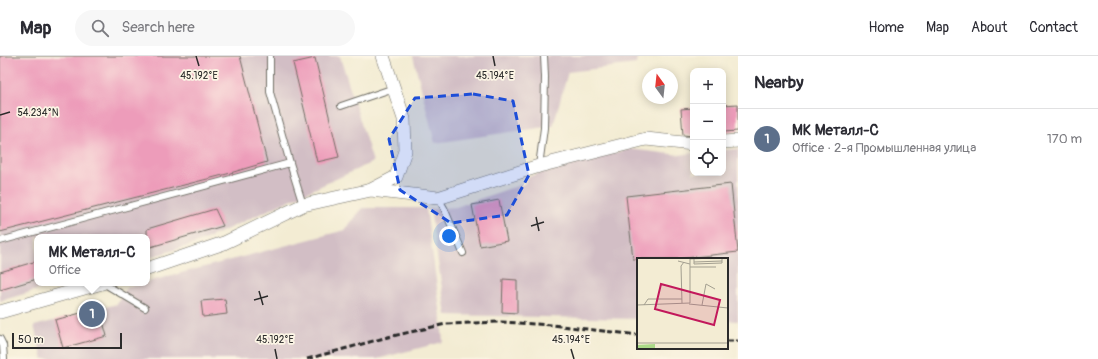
<!DOCTYPE html>
<html lang="en">
<head>
<meta charset="utf-8">
<style>
  :root { --surface:#fff; --page:#f7f7f7; --text:#2b2b33; --muted:#7c7c81; --line:#e1e1e2; --accent:#2563eb }
  body { margin:0; font-family:Pangolin,sans-serif; background:var(--page); color:var(--text) }
  .controls { position:absolute; right:12px; top:12px; display:grid; overflow:hidden; border-radius:8px; box-shadow:0 2px 10px #0003 }
  .controls button { width:36px; height:36px; display:grid; place-items:center; padding:0; border:0; border-bottom:1px solid var(--line); background:var(--surface); color:var(--text); font:20px sans-serif }
  .compass { position:absolute; left:642px; top:12px; width:36px; height:36px; border-radius:50%; background:var(--surface); box-shadow:0 2px 10px #0003; rotate:345deg }
  .scale { position:absolute; left:12px; bottom:10px; width:110px; box-sizing:border-box; padding-left:4px; border:2px solid #2b2b2b; border-top:0; font-size:11px; line-height:14px; white-space:nowrap; color:#2b2b2b; -webkit-text-stroke:3px #fcf5e5; paint-order:stroke }
  .you { position:absolute; left:449px; top:180px; width:14px; height:14px; margin:-10px; border:3px solid #fff; border-radius:50%; background:#1a73e8; box-shadow:0 0 0 6px #1a73e833 }
  .badge { display:grid; place-items:center; width:26px; height:26px; border-radius:50%; background:var(--accent); color:#fff; font-size:13px; font-weight:700 }
  .pin { position:absolute; translate:-50% -50%; border:2px solid #fff; box-shadow:0 1px 4px #0006 }
  .popup { position:absolute; left:34px; top:178px; width:116px; height:52px; box-sizing:border-box; display:grid; place-content:center; border-radius:8px; background:var(--surface); filter:drop-shadow(0 1px 3px #0005); font-size:13px; white-space:nowrap; color:var(--muted) }
  .popup b { font-size:15px; color:var(--text) }
  .popup::after { content:''; position:absolute; left:50%; top:100%; margin-left:-8px; border:8px solid transparent; border-top-color:var(--surface) }
  .list { margin:0; padding:0; list-style:none }
  h2 { display:flex; justify-content:space-between; align-items:center; height:52px; margin:0; padding:0 16px; font-size:17px }
  h2 small { font-size:13px; font-weight:400; color:var(--muted) }
  .list li { display:grid; grid-template-columns:26px 1fr auto; gap:12px; align-items:center; box-sizing:border-box; height:60px; padding:0 16px; border-top:1px solid var(--line) }
  .list b { display:block; font-size:15px; white-space:nowrap }
  .list p { margin:0; font-size:13px; white-space:nowrap; color:var(--muted) }
  .list em { font-size:13px; font-style:normal; color:var(--muted) }
  .icon { flex:none; width:22px; height:22px; fill:none; stroke:currentColor; stroke-width:2; stroke-linecap:round; stroke-linejoin:round }
  .map { position:relative; flex:none; width:738px; height:303px; overflow:hidden }
  header { display:flex; align-items:center; gap:24px; box-sizing:border-box; height:56px; padding:0 20px; background:var(--surface); border-bottom:1px solid var(--line) }
  header strong { font-size:19px }
  nav { display:flex; gap:22px; margin-inline-start:auto; font-size:14px }
  .search { width:280px; height:36px; background:var(--page); display:flex; align-items:center; gap:10px; box-sizing:border-box; padding:0 14px; border-radius:22px; color:var(--muted); font-size:15px }
  main { display:flex }
  aside { flex:1; background:var(--surface) }
  .map>svg:first-child { display:block }
  .industrial { fill:#d2bec5 }
  .building { fill:#ed9cba }
  .lines { fill:none; stroke-linecap:round; stroke-linejoin:round }
  .service-casing { stroke:#716f66; stroke-width:8 }
  .minor-casing { stroke:#716f66; stroke-width:14 }
  .service { stroke:#fff; stroke-width:6 }
  .minor { stroke:#fff; stroke-width:13 }
  .rail { stroke:#2b2b2b; stroke-width:3; stroke-dasharray:6 3; stroke-linecap:butt }
  .marked { fill:#1d4ed8; fill-opacity:0.2; stroke:#1d4ed8; stroke-width:3; stroke-dasharray:8 5; stroke-linejoin:round }
  .ticks { fill:none; stroke:#2b2b2b; stroke-width:1.5 }
  .inset-road { fill:none; stroke:#a39f90; stroke-width:1 }
  .view { fill:#c2185b; fill-opacity:0.15; stroke:#c2185b; stroke-width:2 }
  .inset-edge { fill:none; stroke:#2b2b2b; stroke-width:2 }
  .ticks-label { font-size:10px; text-anchor:middle; fill:#2b2b2b; stroke:#fcf5e5; stroke-width:3.5; stroke-linejoin:round; paint-order:stroke }
</style>
</head>
<body>
<header>
<strong>Map</strong>
<div class="search"><svg class="icon" aria-label="search" viewBox="0 0 24 24"><circle cx="10" cy="10" r="6"/><path d="M15 15l6 6"/></svg>Search here</div>
<nav><a>Home</a><a>Map</a><a>About</a><a>Contact</a></nav>
</header>
<main>
<div class="map">
<svg width="738" height="303" viewBox="0 0 738 303">
  <rect width="100%" height="100%" fill="#fcf5e5"/>
  <filter id="ink" filterUnits="userSpaceOnUse"><feTurbulence type="fractalNoise" baseFrequency=".025" numOctaves="2"/><feDisplacementMap in="SourceGraphic" scale="8" xChannelSelector="R" yChannelSelector="G"/><feConvolveMatrix kernelMatrix="1 2 1 2 8 2 1 2 1" color-interpolation-filters="sRGB"/></filter>
  <filter id="wash" filterUnits="userSpaceOnUse"><feTurbulence type="fractalNoise" baseFrequency=".012" numOctaves="4" result="noise"/><feDisplacementMap in="SourceGraphic" scale="16" xChannelSelector="R" yChannelSelector="G"/><feGaussianBlur stdDeviation="0.9" result="paint"/><feColorMatrix in="noise" values="0 0 0 0 0 0 0 0 0 0 0 0 0 0 0 0 0 1.4 0 .05"/><feComposite in="paint" operator="in"/></filter>
  <g filter="url(#wash)">
    <rect width="100%" height="100%" fill="#f3ecd3"/>
    <path class="industrial" d="M0,0H340L373,106L197,187L147,202V181H37V227H61L0,245Z
      M413,0H638L636,8L568,16L553,70L435,87Z
      M629,93L680,99L693,97V117H723V94L738,93V265H727V203H638V263L446,259L430,153L456,151L508,133L524,128L528,121L557,111Z
      M362,152H426L441,260L443,286L377,303H43L34,270L117,248L127,231L147,227V226L345,174Z"/>
    <g id="blocks">
      <path class="building" d="M0,0H240L267,106L227,118L0,176Z
        M315,2L339,101L317,106L293,7Z
        M738,48V75L723,76V49Z
        M693,52V80L683,79L681,53Z
        M731,128L738,196L676,203H633L626,140Z
        M499,144L507,185L480,190L472,149Z
        M215,153L223,170L147,192V173Z
        M37,205V223L0,234V216Z
        M503,223L517,224V257L502,256Z
        M225,243L227,258L203,261L201,245Z
        M99,252L107,280L63,292L55,264Z"/>
    </g>
  </g>
  <g filter="url(#ink)">
    <use href="#blocks" fill-opacity="0" stroke="#716f66" stroke-width="1"/>
    <g class="lines">
      <g class="service-casing">
        <path id="service" d="M270,0V36L290,107L303,149
          M341,50L394,32
          M539,110L544,72L545,21L544,0
          M438,142L444,152L463,197
          M0,185L290,107
          M103,227L145,252
          M0,283L3,289L4,303"/>
      </g>
      <g class="minor-casing">
        <path id="minor" d="M723,86L738,85
          M371,134L438,142L539,110L646,83L693,88
          M147,213L224,187L303,149L371,134L396,121L405,95L404,63L383,0
          M0,256L102,227"/>
      </g>
      <use href="#service" class="service"/>
      <use href="#minor" class="minor"/>
      <path class="rail" d="M727,285H738
        M307,303L388,281L446,268L501,266L552,269L638,279"/>
    </g>
  </g>
  <path class="marked" d="M473,38L513,45L529,119L507,159L451,167L400,134L389,83L415,42Z"/>
  <path class="ticks" d="M196,0L199,10M493,0L495,10M0,59L10,56M536,161L539,175M531,170L544,166M259,235L263,249M254,244L268,240M275,293L277,303M571,293L574,303"/>
  <g transform="translate(637 202)">
    <rect width="91" height="91" fill="#f3ecd3"/>
    <path d="M18,86V91H0V87Z" fill="#abda88"/>
    <path class="inset-road" d="M53,1L77,0M57,1V6L85,5V0M41,3L53,6M57,4L85,3M53,9H79M45,45L44,8L47,4M52,46L91,50M0,47L53,45V0M7,47L11,41H45M65,47L69,26L78,31M0,85H91"/>
    <path class="view" d="M24,26L83,42L77,67L18,51Z"/>
    <rect width="91" height="91" class="inset-edge"/>
  </g>
  <g class="ticks-label">
    <text x="199" y="23">45.192°E</text>
    <text x="495" y="23">45.194°E</text>
    <text x="38" y="60">54.234°N</text>
    <text x="275" y="287">45.192°E</text>
    <text x="571" y="287">45.194°E</text>
  </g>
</svg>
<div class="controls">
<button>+</button>
<button>−</button>
<button><svg class="icon" aria-label="locate" viewBox="0 0 24 24"><circle cx="12" cy="12" r="6"/><path d="M12 2v4M12 18v4M2 12h4M18 12h4"/></svg></button>
</div>
<svg class="compass" viewBox="-18 -18 36 36"><path d="M0-13l5 13h-10z" fill="#e53935"/><path d="M0 13l5-13h-10z" fill="#7c7c81"/></svg>
<div class="scale">50 m</div>
<div class="you"></div>
<div class="pin badge" style="left:92px;top:258px;background:#5c6f8a">1</div>
<div class="popup"><b>МК Металл-С</b>Office</div>
</div>
<aside>
<h2>Nearby<small></small></h2>
<ul class="list">
<li><span class="badge" style="background:#5c6f8a">1</span><div><b>МК Металл-С</b><p>Office · 2-я Промышленная улица</p></div><em>170 m</em></li>
</ul>
</aside>
</main>
</body>
</html>
